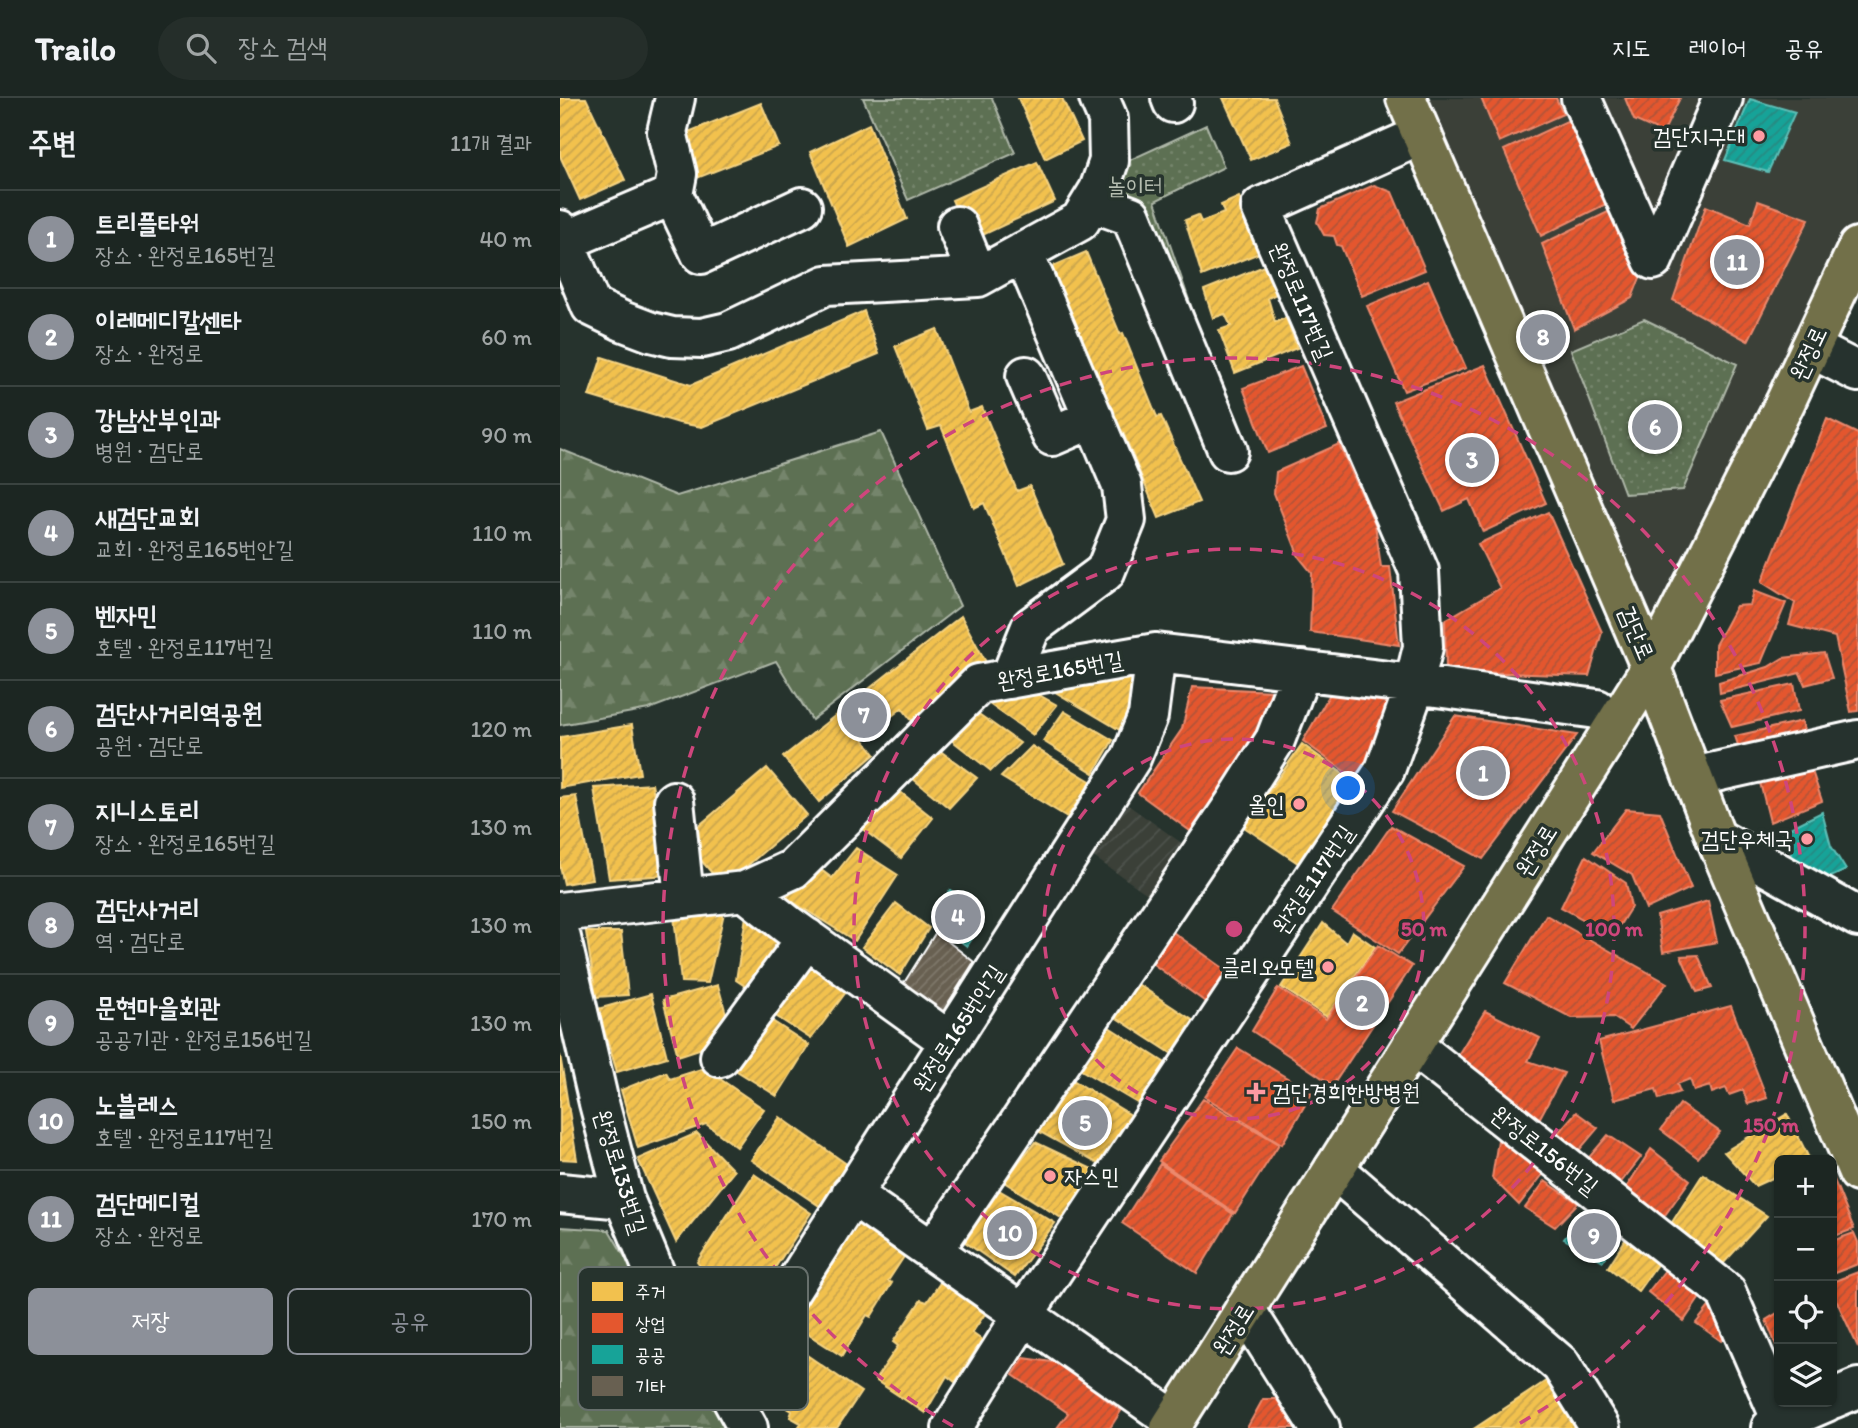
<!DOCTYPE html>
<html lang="ko">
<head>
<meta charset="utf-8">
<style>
  :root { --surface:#1c2622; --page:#252e2a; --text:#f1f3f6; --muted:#a0a5a5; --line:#3a4340; --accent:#8c9099 }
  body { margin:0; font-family:Itim,"Poor Story",sans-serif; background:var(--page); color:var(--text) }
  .controls { position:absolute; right:21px; bottom:21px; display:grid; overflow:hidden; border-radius:10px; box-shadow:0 2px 5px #0004 }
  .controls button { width:63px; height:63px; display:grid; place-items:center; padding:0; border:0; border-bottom:2px solid var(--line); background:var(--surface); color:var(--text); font:35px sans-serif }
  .you { position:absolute; left:789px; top:691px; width:24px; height:24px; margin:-18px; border:5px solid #fff; border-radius:50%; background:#1a73e8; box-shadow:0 0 0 10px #1a73e833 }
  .badge { display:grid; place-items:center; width:46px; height:46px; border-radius:50%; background:var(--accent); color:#fff; font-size:23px; font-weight:700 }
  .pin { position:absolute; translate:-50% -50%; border:4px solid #fff; box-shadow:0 2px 7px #0006 }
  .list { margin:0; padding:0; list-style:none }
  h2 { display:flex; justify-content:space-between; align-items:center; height:91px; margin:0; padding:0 28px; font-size:30px }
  h2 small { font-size:23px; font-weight:400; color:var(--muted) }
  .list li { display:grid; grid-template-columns:46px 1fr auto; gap:21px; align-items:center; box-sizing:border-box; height:98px; padding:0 28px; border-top:2px solid var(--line) }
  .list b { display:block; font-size:26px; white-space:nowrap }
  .list p { margin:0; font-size:23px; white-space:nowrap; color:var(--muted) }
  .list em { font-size:23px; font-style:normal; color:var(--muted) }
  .actions { display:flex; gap:14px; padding:21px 28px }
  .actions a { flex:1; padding:16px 0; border:2px solid var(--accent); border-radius:10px; text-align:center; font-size:24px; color:var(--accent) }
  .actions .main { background:var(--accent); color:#fff }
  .icon { flex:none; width:38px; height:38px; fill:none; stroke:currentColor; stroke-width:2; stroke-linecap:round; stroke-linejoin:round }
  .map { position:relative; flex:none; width:1298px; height:1330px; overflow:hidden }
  header { display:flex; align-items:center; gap:42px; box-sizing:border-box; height:98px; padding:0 35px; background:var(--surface); border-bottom:2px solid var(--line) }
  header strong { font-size:33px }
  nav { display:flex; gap:38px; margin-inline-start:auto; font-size:24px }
  .search { width:490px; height:63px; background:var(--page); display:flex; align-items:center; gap:18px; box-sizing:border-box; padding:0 24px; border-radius:38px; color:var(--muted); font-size:26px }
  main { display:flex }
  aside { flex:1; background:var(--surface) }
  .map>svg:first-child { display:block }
  .built { fill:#3a4038 }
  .industrial { fill:url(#industrial-furrows) }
  .grass { fill:url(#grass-dots); stroke:#aeb7a8; stroke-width:2 }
  .forest { fill:url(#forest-firs); stroke:#aeb7a8; stroke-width:2 }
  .homes { fill:url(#homes-hatch); stroke:#f6d483; stroke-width:2 }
  .shops { fill:url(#shops-hatch); stroke:#ec896d; stroke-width:2 }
  .public { fill:url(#public-hatch); stroke:#5dbfb7; stroke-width:2 }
  .building { fill:url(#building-hatch); stroke:#fff; stroke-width:2 }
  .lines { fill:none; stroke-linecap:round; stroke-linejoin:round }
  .minor-casing { stroke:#fff; stroke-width:44 }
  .major-casing { stroke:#fff; stroke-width:44 }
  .minor { stroke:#26332d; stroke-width:38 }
  .major { stroke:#726f4a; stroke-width:38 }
  .ring { fill:none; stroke:#ce467c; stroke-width:3.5; stroke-dasharray:12 9 }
  .poi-dot { fill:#ff9aa2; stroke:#26332d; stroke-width:2.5 }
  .labels { text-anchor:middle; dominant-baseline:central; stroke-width:7; stroke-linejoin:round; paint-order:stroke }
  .poi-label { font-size:23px; fill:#fff; stroke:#26332d; text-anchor:end }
  .park-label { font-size:23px; fill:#b6beb1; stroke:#26332d }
  .street-label { font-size:23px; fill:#fff; stroke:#26332d }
  .key { fill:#26332d; stroke:#67706c; stroke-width:2 }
  .key-label { font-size:19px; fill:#fff }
  .centre { fill:#ce467c; stroke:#26332d; stroke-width:3.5 }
  .ring-label { font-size:21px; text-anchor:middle; font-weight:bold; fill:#ce467c; stroke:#26332d; stroke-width:7; stroke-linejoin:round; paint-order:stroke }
</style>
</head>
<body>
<header>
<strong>Trailo</strong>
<div class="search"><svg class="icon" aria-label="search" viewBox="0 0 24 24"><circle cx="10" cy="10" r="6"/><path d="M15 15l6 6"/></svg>장소 검색</div>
<nav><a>지도</a><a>레이어</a><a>공유</a></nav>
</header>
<main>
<aside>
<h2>주변<small>11개 결과</small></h2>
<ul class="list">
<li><span class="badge">1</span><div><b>트리플타워</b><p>장소 · 완정로165번길</p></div><em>40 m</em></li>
<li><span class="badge">2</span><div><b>이레메디칼센타</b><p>장소 · 완정로</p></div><em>60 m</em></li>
<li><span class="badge">3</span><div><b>강남산부인과</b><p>병원 · 검단로</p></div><em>90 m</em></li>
<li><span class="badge">4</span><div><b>새검단교회</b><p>교회 · 완정로165번안길</p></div><em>110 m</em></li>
<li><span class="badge">5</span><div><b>벤자민</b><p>호텔 · 완정로117번길</p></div><em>110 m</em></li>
<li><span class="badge">6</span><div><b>검단사거리역공원</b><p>공원 · 검단로</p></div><em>120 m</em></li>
<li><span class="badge">7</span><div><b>지니스토리</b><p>장소 · 완정로165번길</p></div><em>130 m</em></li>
<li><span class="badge">8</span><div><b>검단사거리</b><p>역 · 검단로</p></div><em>130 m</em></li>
<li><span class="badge">9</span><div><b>문현마을회관</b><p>공공기관 · 완정로156번길</p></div><em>130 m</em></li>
<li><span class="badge">10</span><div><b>노블레스</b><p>호텔 · 완정로117번길</p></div><em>150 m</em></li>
<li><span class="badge">11</span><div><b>검단메디컬</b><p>장소 · 완정로</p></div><em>170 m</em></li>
</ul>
<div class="actions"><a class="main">저장</a><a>공유</a></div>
</aside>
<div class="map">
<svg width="1298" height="1330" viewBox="0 0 1298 1330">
  <defs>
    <pattern id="industrial-furrows" width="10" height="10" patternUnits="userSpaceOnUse" patternTransform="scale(1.75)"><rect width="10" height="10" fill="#3a4038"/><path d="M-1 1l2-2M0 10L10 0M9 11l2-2" fill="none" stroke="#4e534c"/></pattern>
    <pattern id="grass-dots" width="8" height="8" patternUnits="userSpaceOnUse" patternTransform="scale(1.75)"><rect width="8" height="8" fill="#5d6f52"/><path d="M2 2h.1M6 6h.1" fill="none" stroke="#75856c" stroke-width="1.8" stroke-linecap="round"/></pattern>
    <pattern id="forest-firs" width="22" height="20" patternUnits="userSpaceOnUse" patternTransform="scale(1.75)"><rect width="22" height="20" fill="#5d6f52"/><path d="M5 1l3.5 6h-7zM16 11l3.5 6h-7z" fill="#75856c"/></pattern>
    <pattern id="homes-hatch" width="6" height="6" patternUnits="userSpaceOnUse" patternTransform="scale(1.75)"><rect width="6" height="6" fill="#f2c14e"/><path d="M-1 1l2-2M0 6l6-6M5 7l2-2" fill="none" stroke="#c8a44e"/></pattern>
    <pattern id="shops-hatch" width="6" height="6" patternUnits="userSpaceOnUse" patternTransform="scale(1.75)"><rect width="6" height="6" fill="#e4572e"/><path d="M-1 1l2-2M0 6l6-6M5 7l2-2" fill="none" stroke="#af5338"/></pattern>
    <pattern id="public-hatch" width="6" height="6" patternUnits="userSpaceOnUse" patternTransform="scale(1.75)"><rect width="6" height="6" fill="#17a398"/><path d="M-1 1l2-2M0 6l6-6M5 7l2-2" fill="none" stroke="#278981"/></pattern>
    <pattern id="building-hatch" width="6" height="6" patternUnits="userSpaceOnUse" patternTransform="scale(1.75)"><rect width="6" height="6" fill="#686051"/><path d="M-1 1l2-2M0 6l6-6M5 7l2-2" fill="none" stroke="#7f786b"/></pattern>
  </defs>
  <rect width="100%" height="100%" fill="#26332d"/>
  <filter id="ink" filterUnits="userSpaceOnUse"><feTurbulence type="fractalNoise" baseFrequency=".0143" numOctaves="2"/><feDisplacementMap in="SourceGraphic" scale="14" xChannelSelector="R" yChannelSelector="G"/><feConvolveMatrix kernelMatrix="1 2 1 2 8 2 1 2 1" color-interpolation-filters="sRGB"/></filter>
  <g filter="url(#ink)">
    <path class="built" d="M848,0H1298V131L1091,570Z"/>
    <path class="industrial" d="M568,707L633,753L599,804L532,758Z"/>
    <path class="grass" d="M303,0H432L455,55L348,102Z
      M646,27L664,69L595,103L677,342L546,73Z
      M1084,221L1177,266L1123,392L1065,396L1011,252Z"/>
    <path class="forest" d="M321,334L400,508L252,622L216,563L89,611L0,627V351L117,398Z
      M0,1129L49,1132L166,1330H0Z"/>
    <path class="homes" d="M0,0H26L65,82L20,102L0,58Z
      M458,0H502L522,43L485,61Z
      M663,0H714L732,45L691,62Z
      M201,5L219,48L137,80L118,38Z
      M309,26L347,121L289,149L250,54Z
      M477,64L495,103L410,143L392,102Z
      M679,99L702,154L642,178L625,122L638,117L641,124L664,115L661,107Z
      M526,154L560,236L563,235L597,319L601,318L639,404L599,420L563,334L559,335L484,172Z
      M704,168L716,196L708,200L715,224L726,220L737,250L675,275L659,232L671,228L665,216L653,220L644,192Z
      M304,213L319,256L142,329L119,325L29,298L42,259L131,287Z
      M377,231L409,314L422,309L457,393L470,388L503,466L459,488L424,405L414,410L381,328L368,332L335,248Z
      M401,518L427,566L353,624L342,610L303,641L315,656L259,704L223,659Z
      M579,576L563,634L487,589Z
      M474,594L497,607L473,637L422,601Z
      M413,612L460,645L431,673L385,637Z
      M504,613L553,642L534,675L483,643Z
      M72,627L80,676L0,690V639Z
      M742,646L793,683L741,767L684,729Z
      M472,648L532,684L507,719L441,679Z
      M379,652L417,680L389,710L353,681Z
      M207,670L247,717L163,788L123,741Z
      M92,686L108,777L49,781L34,690Z
      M338,692L373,720L341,760L301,730Z
      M16,698L32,781L4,786L0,769V700Z
      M296,750L338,777L295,843L227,800L253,766L272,780Z
      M336,805L369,830L340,877L302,849Z
      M164,815L148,885L121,884L114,818Z
      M186,818L231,845L197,896L176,882Z
      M763,825L786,845L792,833L815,849L767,919L721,889Z
      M26,834H61L68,897L36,899Z
      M250,858L292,886L251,941L211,915Z
      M576,885L634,923L614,957L555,919Z
      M158,887L170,930L158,945L118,958L103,902Z
      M91,896L107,959L57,974L38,911Z
      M197,913L249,947L217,998L164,965Z
      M549,929L607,966L582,1008L521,972Z
      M0,957L17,1062L0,1061Z
      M144,970L204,1011L177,1049L146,1026L78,1050L61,992L106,974L110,981Z
      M513,982L571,1017L540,1067L478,1033Z
      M1227,1016L1250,1062H1219V1077L1195,1088L1164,1054Z
      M220,1019L288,1067L261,1109L191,1062Z
      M137,1035L174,1073L116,1144L78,1061Z
      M475,1044L534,1072L503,1121L444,1084Z
      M194,1076L251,1115L180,1223L137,1164Z
      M1143,1076L1207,1118L1163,1166L1109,1129Z
      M439,1092L495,1125L455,1179L405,1144Z
      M297,1119L347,1154L328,1183L332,1185L311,1219L307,1217L282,1258L232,1226Z
      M1069,1136L1103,1158L1078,1193L1048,1169Z
      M384,1179L429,1210L412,1235L422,1242L395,1284L387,1278L365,1315L315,1282L338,1248L333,1244L361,1202L367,1204Z
      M219,1238L301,1294L277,1330H238L241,1325L230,1319L232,1313L224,1308L225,1305L215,1300L218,1292L210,1288L213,1281L207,1279L213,1270L203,1264Z
      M989,1281L1019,1330H915Z"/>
    <path class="shops" d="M921,0H996L1003,16L939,44Z
      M1065,0H1120L1103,35L1074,22Z
      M1009,22L1048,105L981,138L944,52Z
      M814,87L832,94L865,172L802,198L781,148L777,147L774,138L764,137L757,124L760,111Z
      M1198,103L1249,121L1188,243L1113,202L1146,108L1190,126Z
      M1054,111L1081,177L1072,200L1014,231L982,146Z
      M868,182L906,270L844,293L807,208Z
      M925,267L986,405L923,434L909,401L884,413L833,304Z
      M741,268L767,331L708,355L683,290Z
      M1267,321L1298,336V613L1291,614L1275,539L1229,527L1235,505L1202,484Z
      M779,346L815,426L821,469H830L839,547L750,534L752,475L739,459L714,395L716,374Z
      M988,414L1042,534L1029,578L886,573L885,522L940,490L918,446Z
      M1194,493L1226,505L1201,565L1155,575V547L1176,508L1190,507Z
      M1264,555L1272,580L1245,587L1240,575L1160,595L1159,584L1208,569L1223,560Z
      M1234,586L1239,613L1172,629L1160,602Z
      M632,589L712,593L696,648L633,735L578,695L622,631Z
      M770,596L841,602L803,687L743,643Z
      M895,618L1017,637L923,761L832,713Z
      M1242,623L1246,643L1181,656L1175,638Z
      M1249,664L1262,703L1210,724L1197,673Z
      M1066,711L1100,714L1131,790L1086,811L1072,777L1033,754Z
      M831,728L904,768L838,856L772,813Z
      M1026,758L1066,785L1071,809L1053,838L1001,809Z
      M1148,803L1157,844L1103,854L1097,818Z
      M986,817L1107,885L1071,931L1053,919L1012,920L945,885Z
      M610,832L673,877L651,908L589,863Z
      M818,847L852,868L773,987L692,933L718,890L766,921Z
      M1138,857L1152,890L1137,894L1121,858Z
      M1171,908L1207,1000L1188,1006L1183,992L1169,997L1166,990L1152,995L1150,988L1134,993L1130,981L1117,986L1120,994L1099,1001L1096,991L1054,1002L1039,943Z
      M925,913L980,940L968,963L1004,975L977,1025L893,965Z
      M678,950L752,995L722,1046L645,999Z
      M643,1001L719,1046L675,1115L599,1063Z
      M1120,1006L1160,1034L1138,1060L1101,1032Z
      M1016,1014L1038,1030L1015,1057L996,1037Z
      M1048,1037L1081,1059L1055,1092L1020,1070Z
      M938,1042L984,1075L959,1107L932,1080Z
      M1091,1051L1130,1082L1098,1127L1059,1101Z
      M600,1066L673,1116L637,1175L562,1125Z
      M1272,1077L1294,1131L1272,1139Z
      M985,1083L1018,1105L995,1129L965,1110Z
      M1294,1135L1298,1144V1166L1272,1176V1143Z
      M1113,1162L1145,1192L1124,1223L1088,1194Z
      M1298,1174V1249L1272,1193V1184Z
      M1156,1200L1172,1231L1161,1243L1136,1225Z
      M1219,1214V1251L1218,1252L1206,1222Z
      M464,1260L499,1265L561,1313L550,1330H497L508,1315L453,1277Z
      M703,1301H727L745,1330H687Z"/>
    <path class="public" d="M1190,1L1235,14L1208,74L1165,62Z
      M1262,714L1271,748L1286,772L1269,780L1237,768L1222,734Z
      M390,792L422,815L417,822L422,826L407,848L376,826V812Z
      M1028,1109L1064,1135L1043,1163L1004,1141Z"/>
    <path class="building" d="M376,834L414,864L382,915L342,888Z"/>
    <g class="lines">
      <g class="minor-casing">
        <path id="minor" d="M611,0L613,5
          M1021,0L1093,162L1163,0
          M113,97L117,76L107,34L115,0
          M532,104L571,118L668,353
          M397,128L418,179
          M0,132L31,208L62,223L91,234L112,239L142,240L168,234L266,187L418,179L520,123L539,92L549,63L548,21L539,0
          M5,143L113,97L141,156L242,109
          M1251,250L1298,274
          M466,278L492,338L534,320
          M450,581L471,529L545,474L566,422L562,388L463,154
          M1133,679L1298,642
          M114,703L124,800
          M1156,740L1298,819
          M185,793L228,827L389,943
          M0,814L185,793L233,771L419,586L596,555L854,586L1037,611
          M0,836L39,1005L64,1101L98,1183L161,1281L188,1330
          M852,947L1166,1194L1225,1330
          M160,959L247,840
          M774,1071L1001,1267L1040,1330
          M0,1095L64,1101
          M291,1096L615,1323
          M373,1153L677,702L715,642L742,572
          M685,1211L760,1330
          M167,1292L571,660L588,618L596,555
          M1272,1301L1298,1290
          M392,1330L464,1216L825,672L850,602L863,549L859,473L701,109L862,37
          M1211,1330L1222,1323L1266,1304"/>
      </g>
      <g class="major-casing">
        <path id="major" d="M846,0L1091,570L1156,740L1298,1074
          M610,1330L1091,570L1225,305L1298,149"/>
      </g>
      <use href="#minor" class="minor"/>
      <use href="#major" class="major"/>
    </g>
  </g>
  <g class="ring">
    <circle cx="674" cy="831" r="190"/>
    <circle cx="674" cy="831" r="380"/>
    <path d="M393 1328A571 571 0 1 1 955 1328"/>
  </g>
  <g class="poi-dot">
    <circle cx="1199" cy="38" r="7"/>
    <circle cx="739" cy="706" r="7"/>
    <circle cx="1247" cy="741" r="7"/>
    <circle cx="768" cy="869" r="7"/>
    <path d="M692.5 983.5h7v7h7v7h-7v7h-7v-7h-7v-7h7z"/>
    <circle cx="490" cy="1078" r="7"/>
  </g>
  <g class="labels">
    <g class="poi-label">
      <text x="1185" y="38">검단지구대</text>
      <text x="725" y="706">올인</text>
      <text x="1233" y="741">검단우체국</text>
      <text x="754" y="869">클리오모텔</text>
      <text x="712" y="994" text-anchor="start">검단경희한방병원</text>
      <text x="504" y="1078" text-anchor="start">자스민</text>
    </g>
    <g class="park-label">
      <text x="575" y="88">놀이터</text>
    </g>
    <g class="street-label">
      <text transform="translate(742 203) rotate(67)">완정로117번길</text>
      <text transform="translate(1248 255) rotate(-65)">완정로</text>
      <text transform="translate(1077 535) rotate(67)">검단로</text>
      <text transform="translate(500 572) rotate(-10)">완정로165번길</text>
      <text transform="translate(976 752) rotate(-58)">완정로</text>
      <text transform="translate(753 781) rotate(-56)">완정로117번길</text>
      <text transform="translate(398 930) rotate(-57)">완정로165번안길</text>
      <text transform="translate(985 1052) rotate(38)">완정로156번길</text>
      <text transform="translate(61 1074) rotate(73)">완정로133번길</text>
      <text transform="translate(673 1231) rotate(-58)">완정로</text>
    </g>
  </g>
  <rect x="18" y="1169" width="230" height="143" rx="10" class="key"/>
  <rect x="32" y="1184" width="31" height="19" fill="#f2c14e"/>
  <rect x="32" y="1215" width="31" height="20" fill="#e4572e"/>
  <rect x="32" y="1247" width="31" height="19" fill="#17a398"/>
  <rect x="32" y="1278" width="31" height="20" fill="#686051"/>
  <g class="key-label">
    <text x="75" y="1200">주거</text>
    <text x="75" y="1232">상업</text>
    <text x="75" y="1263">공공</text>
    <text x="75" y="1295">기타</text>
  </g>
  <circle cx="674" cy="831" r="10" class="centre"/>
  <g class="ring-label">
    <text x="864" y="838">50 m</text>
    <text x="1054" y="838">100 m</text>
    <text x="1211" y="1034">150 m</text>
  </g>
</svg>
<div class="controls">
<button>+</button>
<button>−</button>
<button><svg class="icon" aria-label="locate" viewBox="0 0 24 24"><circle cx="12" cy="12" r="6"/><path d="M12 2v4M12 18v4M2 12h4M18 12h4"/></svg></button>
<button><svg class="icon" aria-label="layers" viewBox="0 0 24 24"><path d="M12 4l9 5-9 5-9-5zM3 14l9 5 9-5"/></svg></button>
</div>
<div class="you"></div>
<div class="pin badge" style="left:923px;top:675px">1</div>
<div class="pin badge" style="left:802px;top:905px">2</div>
<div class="pin badge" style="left:912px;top:362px">3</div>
<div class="pin badge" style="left:398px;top:819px">4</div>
<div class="pin badge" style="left:525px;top:1025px">5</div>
<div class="pin badge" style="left:1095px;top:329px">6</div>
<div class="pin badge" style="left:304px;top:617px">7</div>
<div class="pin badge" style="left:983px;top:239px">8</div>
<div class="pin badge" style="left:1034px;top:1138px">9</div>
<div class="pin badge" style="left:450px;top:1135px">10</div>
<div class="pin badge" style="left:1177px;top:164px">11</div>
</div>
</main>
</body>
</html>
